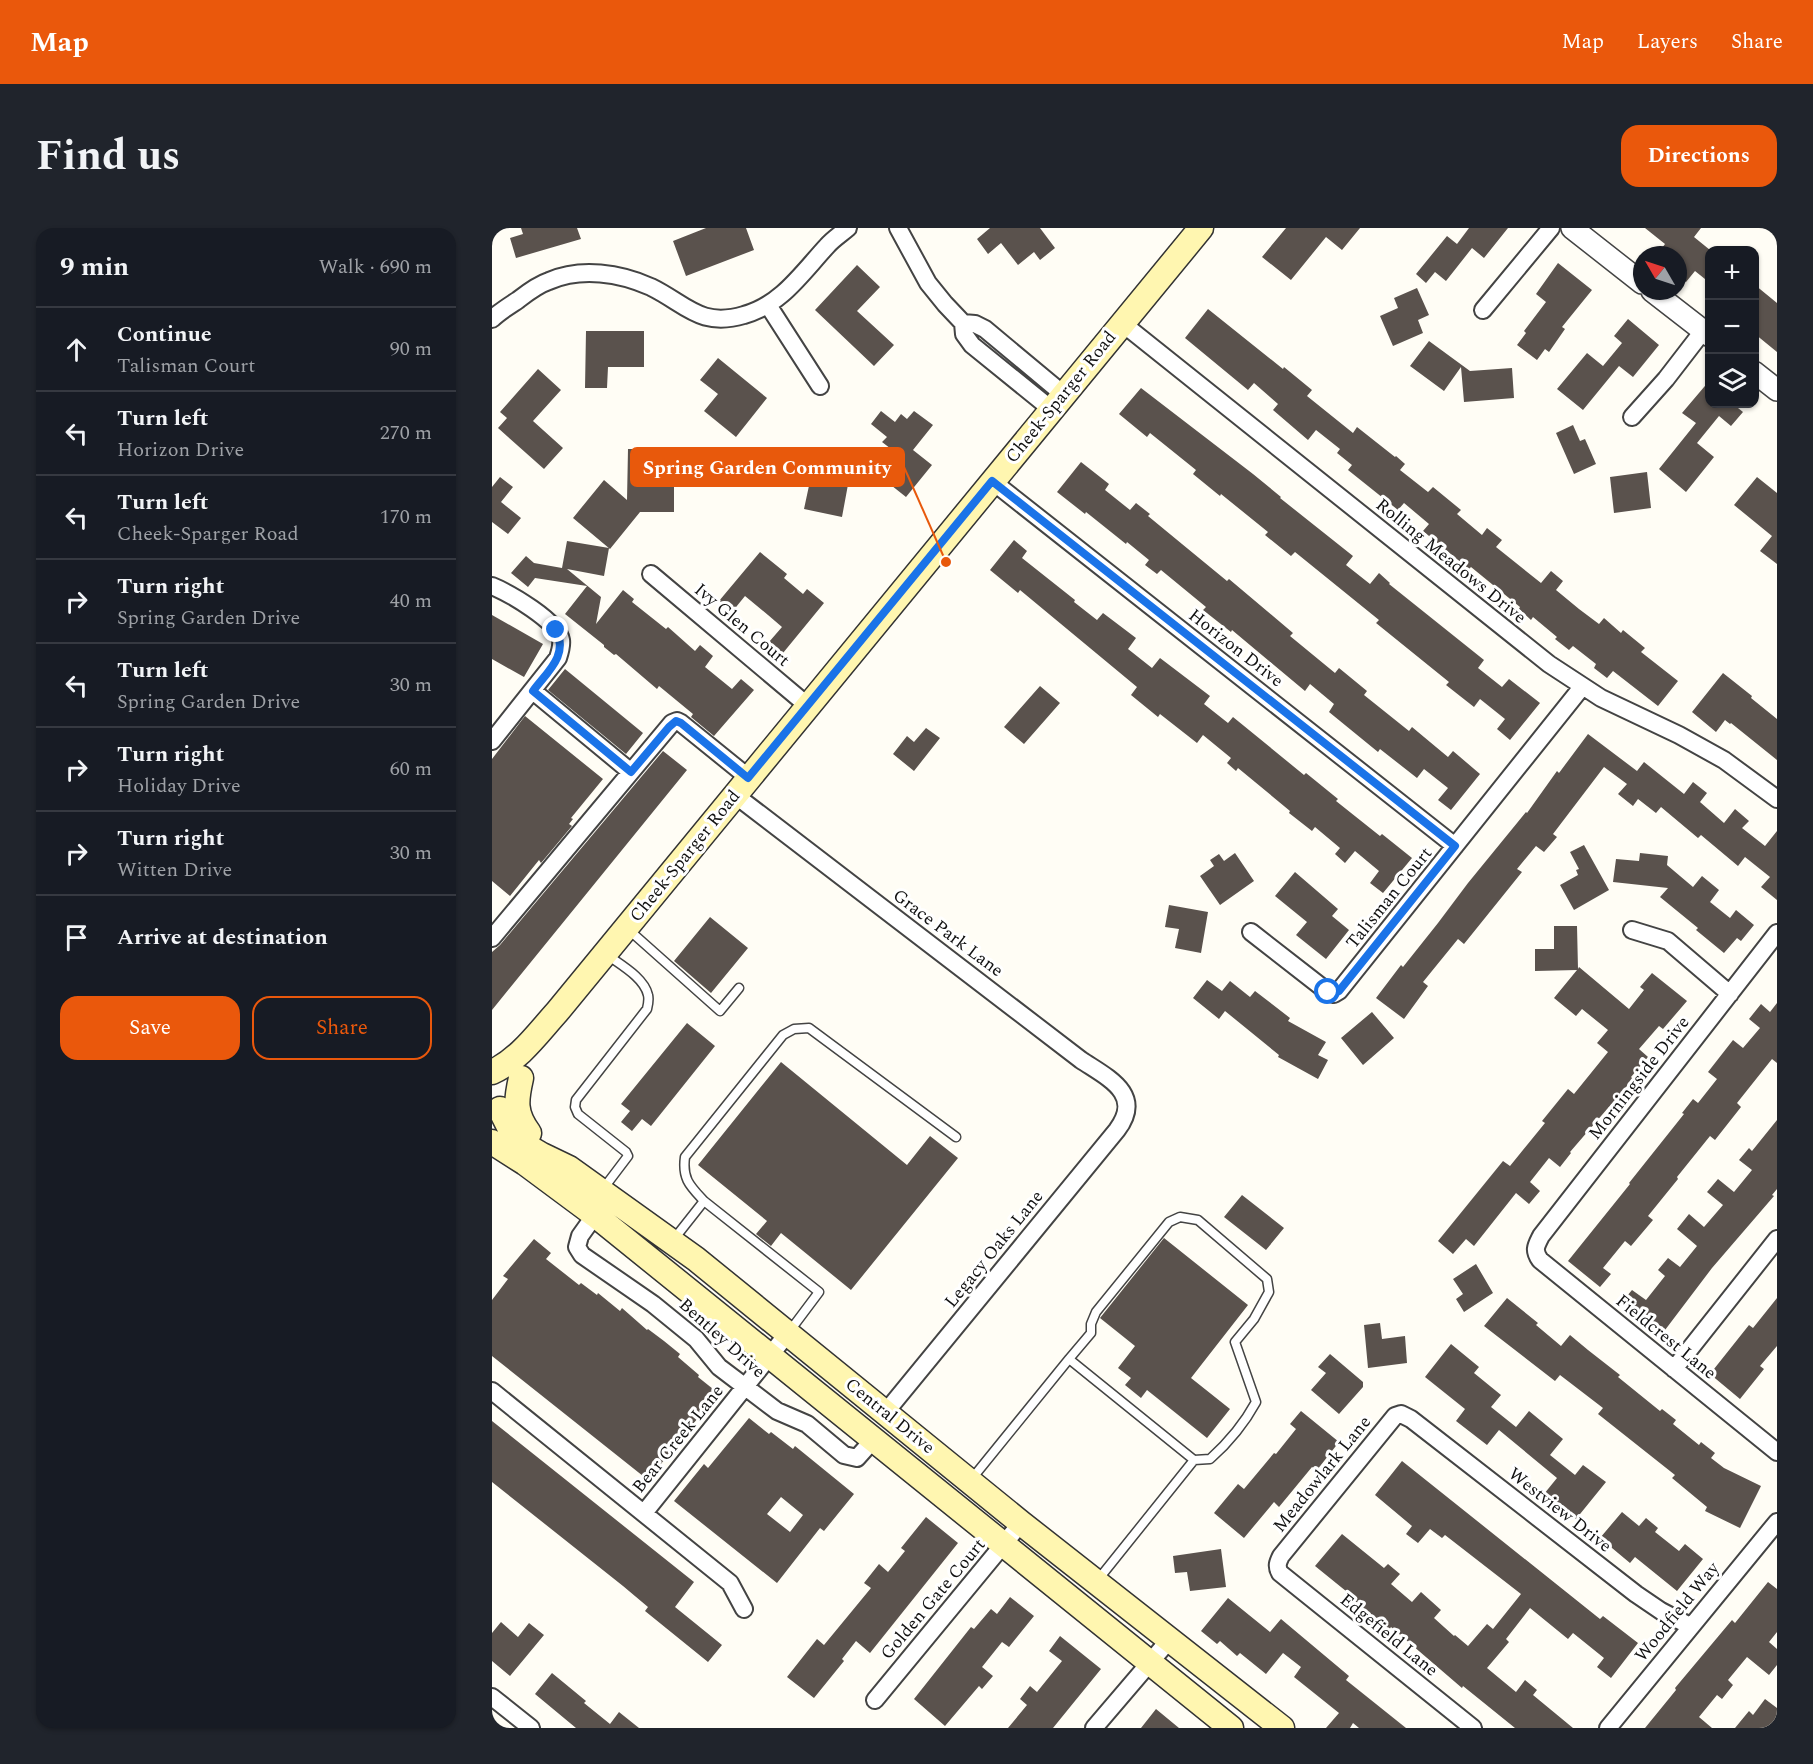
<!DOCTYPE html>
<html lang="en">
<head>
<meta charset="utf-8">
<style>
  :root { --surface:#171b24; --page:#20242c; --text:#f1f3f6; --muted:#9ea1a6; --line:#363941; --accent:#ea580c }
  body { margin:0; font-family:Spectral,serif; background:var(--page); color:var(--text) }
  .controls { position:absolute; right:18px; top:18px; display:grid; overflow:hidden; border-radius:12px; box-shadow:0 2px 4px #0004 }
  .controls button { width:54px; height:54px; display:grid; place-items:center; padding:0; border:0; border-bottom:2px solid var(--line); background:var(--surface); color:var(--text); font:30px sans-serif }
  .compass { position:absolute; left:1141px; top:18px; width:54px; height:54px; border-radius:50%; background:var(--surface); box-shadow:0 2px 4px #0004; rotate:309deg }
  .stop { position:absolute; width:18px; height:18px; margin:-14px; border:4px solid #1a73e8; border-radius:50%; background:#fff }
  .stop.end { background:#1a73e8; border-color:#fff; box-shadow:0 2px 6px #0008 }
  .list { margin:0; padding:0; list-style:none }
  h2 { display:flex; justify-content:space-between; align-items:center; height:78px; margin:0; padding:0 24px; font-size:26px }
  h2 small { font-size:20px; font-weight:400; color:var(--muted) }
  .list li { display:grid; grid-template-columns:39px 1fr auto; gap:18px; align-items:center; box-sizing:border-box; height:84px; padding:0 24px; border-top:2px solid var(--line) }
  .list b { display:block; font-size:22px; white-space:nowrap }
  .list p { margin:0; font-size:20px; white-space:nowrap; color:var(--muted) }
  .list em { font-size:20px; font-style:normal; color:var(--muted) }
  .actions { display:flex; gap:12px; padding:18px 24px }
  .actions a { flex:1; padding:14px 0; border:2px solid var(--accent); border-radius:18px; text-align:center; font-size:21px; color:var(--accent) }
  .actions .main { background:var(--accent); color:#fff }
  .icon { flex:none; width:33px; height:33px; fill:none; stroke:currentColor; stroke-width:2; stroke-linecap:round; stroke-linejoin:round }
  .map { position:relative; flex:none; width:1285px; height:1500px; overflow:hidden; border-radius:18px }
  header { display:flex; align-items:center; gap:36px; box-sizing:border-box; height:84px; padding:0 30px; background:var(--accent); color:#fff }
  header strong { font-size:28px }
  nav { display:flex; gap:33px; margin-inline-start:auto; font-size:21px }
  .intro { display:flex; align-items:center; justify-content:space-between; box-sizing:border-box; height:144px; padding:0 36px }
  h1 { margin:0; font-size:42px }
  .button { padding:15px 27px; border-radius:18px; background:var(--accent); color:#fff; font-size:21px; font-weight:700 }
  main { display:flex; gap:36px; padding:0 36px }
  aside { flex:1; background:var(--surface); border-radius:18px; box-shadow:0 2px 4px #0004 }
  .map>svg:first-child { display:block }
  .building { fill:#5a524d; fill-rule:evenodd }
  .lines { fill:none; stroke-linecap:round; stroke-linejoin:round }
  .service-casing { stroke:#444; stroke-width:11 }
  .minor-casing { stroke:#444; stroke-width:20 }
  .tertiary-casing { stroke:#444; stroke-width:24 }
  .secondary-casing { stroke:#333; stroke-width:27 }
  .service { stroke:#fff; stroke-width:8 }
  .minor { stroke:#fff; stroke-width:16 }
  .tertiary { stroke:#fff; stroke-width:21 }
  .secondary { stroke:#fff6b0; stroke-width:24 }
  .route { stroke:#1a73e8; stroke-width:8 }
  .labels { text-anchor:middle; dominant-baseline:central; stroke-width:6; stroke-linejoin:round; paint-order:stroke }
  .street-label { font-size:18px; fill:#111; stroke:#fff }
  .leader { fill:none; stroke:#e8590c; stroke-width:2 }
  .callout-dot { fill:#e8590c; stroke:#fff; stroke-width:2 }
  .callout { fill:#e8590c; stroke:#e8590c; stroke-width:2 }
  .callout-label { font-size:20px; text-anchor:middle; font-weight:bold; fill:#fff }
</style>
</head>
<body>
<header>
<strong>Map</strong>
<nav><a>Map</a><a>Layers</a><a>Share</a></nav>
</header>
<div class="intro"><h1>Find us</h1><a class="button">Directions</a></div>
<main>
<aside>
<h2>9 min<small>Walk · 690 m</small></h2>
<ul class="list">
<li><svg class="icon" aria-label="ahead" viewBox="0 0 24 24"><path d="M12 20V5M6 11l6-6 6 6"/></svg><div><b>Continue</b><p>Talisman Court</p></div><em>90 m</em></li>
<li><svg class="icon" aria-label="left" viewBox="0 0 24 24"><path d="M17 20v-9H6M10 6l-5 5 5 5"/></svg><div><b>Turn left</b><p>Horizon Drive</p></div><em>270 m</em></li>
<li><svg class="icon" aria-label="left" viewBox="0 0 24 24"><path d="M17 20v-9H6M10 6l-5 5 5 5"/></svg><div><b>Turn left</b><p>Cheek-Sparger Road</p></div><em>170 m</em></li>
<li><svg class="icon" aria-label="right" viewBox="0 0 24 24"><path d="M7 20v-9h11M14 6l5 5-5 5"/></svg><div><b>Turn right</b><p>Spring Garden Drive</p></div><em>40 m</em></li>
<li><svg class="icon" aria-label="left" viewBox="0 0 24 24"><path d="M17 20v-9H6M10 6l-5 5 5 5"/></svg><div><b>Turn left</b><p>Spring Garden Drive</p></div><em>30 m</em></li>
<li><svg class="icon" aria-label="right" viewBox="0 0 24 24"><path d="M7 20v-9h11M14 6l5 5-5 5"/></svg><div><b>Turn right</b><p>Holiday Drive</p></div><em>60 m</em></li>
<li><svg class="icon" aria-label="right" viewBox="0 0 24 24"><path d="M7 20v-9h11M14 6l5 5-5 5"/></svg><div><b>Turn right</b><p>Witten Drive</p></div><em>30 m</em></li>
<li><svg class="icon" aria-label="arrive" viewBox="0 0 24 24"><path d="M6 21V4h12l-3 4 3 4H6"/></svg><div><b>Arrive at destination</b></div></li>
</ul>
<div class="actions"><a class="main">Save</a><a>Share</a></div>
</aside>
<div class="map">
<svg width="1285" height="1500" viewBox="0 0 1285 1500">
  <rect width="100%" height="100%" fill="#fffdf5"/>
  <path class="building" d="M29,0H85L89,11L24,30L18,10L31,6Z
    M214,0H254L262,22L194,48L181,13Z
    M498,0H548L563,20L548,32L542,24L526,37L509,15L496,26L485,11Z
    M794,0H868L850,22L834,9L799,52L770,29Z
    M977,0H1016L992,30L980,20L954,53L943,44L934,55L924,46L955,8L965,16Z
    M1153,0H1209L1202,9L1218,22V55L1203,43L1194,54L1186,48V27H1165L1173,16Z
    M1066,35L1100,62L1070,99L1073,101L1057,124L1053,121L1045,132L1025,117L1034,105L1032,103L1054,74L1044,66Z
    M365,37L388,59L365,83L402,117L382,138L323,82Z
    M1263,57L1285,75V124L1263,106Z
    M925,60L937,87L926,92L931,105L901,118L888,88L906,80L902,70Z
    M716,81L791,141L792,139L820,162L815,168L861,205L865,199L903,229L904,228L913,236L908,242L936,264L941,259L969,282L965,286L990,307L995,300L1010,312L1004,319L1049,355L1059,343L1071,353L1064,362L1087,381L1107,396L1112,390L1129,405L1131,402L1153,420L1149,424L1186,453L1166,478L1121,443L1115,450L1102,440L1104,436L1081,418L1077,422L1063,411L1065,409L1041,389L1039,392L1027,381L1028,379L979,339L977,341L931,303L937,296L912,275L906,282L856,242L860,237L845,225L848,221L824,202L816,212L781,182L786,176L762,155L756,162L693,110Z
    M1136,91L1167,117L1141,149L1127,138L1091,182L1065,161L1095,125L1111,138L1130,115L1122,108Z
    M94,103H152V139H116L115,160H93Z
    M937,113L978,143L1020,140L1022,170L972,174L969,139L952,163L918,138Z
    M226,130L275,170L244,209L212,183L226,166L208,152Z
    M46,141L69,162L41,193L71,220L52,241L6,200L15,190L8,184Z
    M1218,152V176H1241L1251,184L1239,198L1227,188L1205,215L1222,229L1194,264L1167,241L1204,195L1190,185Z
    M649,160L761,246L789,269L788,270L861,328L854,337L878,356L887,345L898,355L897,356L992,432L986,440L1010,459L1017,451L1048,475L1018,512L1005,501L1013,491L988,471L982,479L954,457L957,454L884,395L887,392L803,324L799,328L773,307L776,304L729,266L728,268L701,246L704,242L658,205L655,209L627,186Z
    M389,183L403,194L409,186L415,191L422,183L441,197L421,222L440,237L414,269L385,246L403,224L390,214L395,209L379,196Z
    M1081,197L1088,213L1093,211L1104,236L1082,246L1064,205Z
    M136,221H153V239H182V284H148L118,321L81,290L112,252L135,272Z
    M287,221L360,235L350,289L312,281L318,253L268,244L271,229L285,232Z
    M589,234L617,256L613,262L638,282L644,275L658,286L656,288L690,316L735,353L737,351L801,405L798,408L843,445L847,440L875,463L872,467L917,503L920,499L956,529L961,523L988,546L959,582L946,572L956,560L932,541L925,550L888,521L886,524L837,484L842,476L818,456L813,463L740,402L739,404L711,382L714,379L669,342L665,346L653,337L657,332L635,314L634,316L594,284L593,286L565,264Z
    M1155,244L1159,280L1122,285L1118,249Z
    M8,249L21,259L9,274L29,290L16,306L0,294V259Z
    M1265,249L1285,265V336L1268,323L1280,308L1242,277Z
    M522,312L535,323L530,330L583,372L582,374L605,392L611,385L644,410L636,421L660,440L668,430L718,468L712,476L736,495L741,489L812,547L814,545L846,571L844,573L888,608L890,606L920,630L891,665L878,655L887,643L863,623L853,635L843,626L848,620L823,599L820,603L797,585L798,583L746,540L744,543L735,535L739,530L711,507L705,515L668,486L666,489L639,467L645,459L528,362L526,365L498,342Z
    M75,313L117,320L112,348L75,341L109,369L104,396L131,362L142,371L140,374L174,401L176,399L203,423L208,417L221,428L213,439L240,461L249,451L262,462L222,508L199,489L201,486L167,458L165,461L124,426L122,427L112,419V417L73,386L95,358L43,350L36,359L19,345L34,328L42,335L70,340Z
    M268,324L295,346L292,350L311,366L315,361L332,375L291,425L277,414L290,399L276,387L253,368L240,384L227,373Z
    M0,387L51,416L32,449L0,431Z
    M73,441L151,505L134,526L56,462Z
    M1231,445L1260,468L1259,470L1285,491V532L1239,495L1238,496L1233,492L1224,504L1200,484Z
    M548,458L568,475L532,516L512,499Z
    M33,488L111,551L79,590L81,591L77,596L80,598L49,635L47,632L18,668L0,653V531Z
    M434,500L448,510L422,543L401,526L415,508L422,514Z
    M1096,506L1145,543L1152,534L1192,566L1201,554L1215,565L1208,574L1232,595L1243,581L1257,593L1250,600L1273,618L1285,603V672L1269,659L1278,649L1253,629L1246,638L1209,607L1206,610L1169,579L1164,585L1146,571L1141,578L1126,566L1135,556L1112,539L1061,606L1065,609L1052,624L1044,618L1025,641L1030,644L972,716L966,711L931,754L936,758L912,791L884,770L909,737L911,739L946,695L976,655L1034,584L1035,585L1065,543L1067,545Z
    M171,523L195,542L0,782V724L8,717Z
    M1092,617L1117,662L1082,682L1068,657L1086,647L1084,642L1087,641L1078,624Z
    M743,625L762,653L728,677L708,648L722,638L718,632L727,626L732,633Z
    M1148,625L1176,628L1175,637L1201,659L1210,648L1227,662L1218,674L1238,690L1244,682L1262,697L1249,713L1245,710L1232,725L1204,702L1206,700L1168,669L1176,660L1121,654L1124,631L1147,633Z
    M803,644L846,681L840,688L857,702L834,731L804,707L815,694L783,668Z
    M677,677L716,684L709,725L683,720L687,701L673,699Z
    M218,689L256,720L219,765L182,733Z
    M1062,698H1085L1086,741L1087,739L1137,781L1152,762L1148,759L1160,745L1195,773L1171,801L1167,798L1147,821L1156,829L1139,849L1141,851L1078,924L1079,925L1068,939L1057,930L1038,954L1048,963L1037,976L1024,965L982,1018L974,1011L961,1026L946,1013L1011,933L1018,938L1053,895L1050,893L1076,861L1082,866L1116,824L1105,815L1116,802L1090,781L1084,788L1062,770L1085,742L1043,743V721H1062Z
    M715,752L730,763L738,753L758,769L763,763L798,790L796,793L834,814L826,827L836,832L826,851L786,829L787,827L733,783L727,791L701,770Z
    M1285,775V835L1280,831L1245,875L1249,879L1223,912L1218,908L1185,949L1186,951L1156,988L1161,992L1139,1018L1133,1013L1111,1040L1119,1046L1108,1059L1076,1033L1138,956L1137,955L1192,886L1190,885L1201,871L1206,875L1225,851L1216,844L1241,812L1251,820L1268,800L1257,791L1269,776L1278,784Z
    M880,784L902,810L871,837L849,810Z
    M195,795L223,818L159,898L150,891L140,903L129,894L138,883L129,876Z
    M289,834L415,937L438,908L466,930L359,1062L289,1005L279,1018L264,1006L275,993L206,937Z
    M1285,892V961L1280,967L1282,968L1220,1040L1170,1106L1130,1074L1140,1062L1154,1072L1173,1048L1166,1042L1176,1030L1188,1039L1205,1018L1185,1001L1197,986L1212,999L1231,977L1215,964L1226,951L1242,964L1260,942L1247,932L1257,920L1260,923Z
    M750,967L792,1000L774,1022L732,989Z
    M672,1010L756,1077L699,1150L738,1181L715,1210L655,1162L649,1170L633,1157L639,1150L626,1140L643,1118L608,1090Z
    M42,1011L59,1025L54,1031L87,1057L89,1055L105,1067L106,1065L128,1083L130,1080L155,1102L156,1101L172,1113L188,1126L186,1129L207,1147L206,1149L226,1165L156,1252L0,1128V1072L16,1051L11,1048Z
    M984,1036L1001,1065L972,1084L964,1071L971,1066L961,1051Z
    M1015,1070L1046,1095L1044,1097L1069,1118L1078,1107L1096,1122L1128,1147L1126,1149L1168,1183L1170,1181L1184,1192L1181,1196L1207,1217L1209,1214L1223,1225L1219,1230L1232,1240L1269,1258L1248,1300L1213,1283L1215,1279L1180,1250L1183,1247L1106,1186L1111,1180L1068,1147L1063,1153L992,1098Z
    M1285,1070V1118L1268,1138L1272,1141L1248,1171L1218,1146L1257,1097L1261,1100Z
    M888,1095L890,1111L913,1108L915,1135L876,1140L872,1097Z
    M959,1116L987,1139L982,1145L1009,1167L999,1179L1024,1199L1037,1183L1071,1211L1058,1227L1083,1247L1091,1237L1114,1254L1084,1291L1052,1266L1065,1250L1007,1202L995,1217L964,1193L973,1181L933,1149Z
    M838,1126L871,1154V1159L847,1186L819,1162L834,1145L826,1139Z
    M809,1183L847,1214L825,1242L820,1239L787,1279L782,1274L752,1310L722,1285L746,1256L752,1261L782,1225L784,1226L804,1201L798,1196Z
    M257,1190L277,1206L279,1204L301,1221L303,1218L362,1266L332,1303L328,1300L285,1355L182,1273L212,1236L216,1240ZM289,1269L311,1287L298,1304L275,1286Z
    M0,1193L202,1354L183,1379L230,1417L216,1434L153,1383L156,1379L131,1358L0,1254Z
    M910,1233L1108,1391L1111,1388L1146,1415L1119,1450L1105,1439L1112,1430L1081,1405L1076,1411L1038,1380L1014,1411L1017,1414L995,1440L1024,1464L1033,1452L1045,1462L1041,1467L1081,1500H1023L971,1458L970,1460L899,1399L897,1402L863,1373L865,1372L823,1338L850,1306L892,1340L896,1336L908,1346L899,1356L920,1374L929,1364L949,1382L942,1390L962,1408L963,1407L976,1418L995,1396L1001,1401L1029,1366L953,1307L950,1310L938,1301L926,1315L914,1306L920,1298L883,1267Z
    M1130,1284L1147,1298L1154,1290L1166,1300L1163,1304L1187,1323L1193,1316L1211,1331L1185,1363L1143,1329L1138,1335L1108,1310Z
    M434,1289L466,1315L378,1425L364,1413L350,1431L352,1433L322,1470L295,1449L325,1411L332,1417L379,1360L372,1355L387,1336L396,1344L413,1323L409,1320Z
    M729,1321L734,1359L698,1363L695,1344L683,1345L681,1328Z
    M1276,1354L1285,1361V1404L1277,1414L1285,1421V1437L1277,1447L1255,1429L1236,1452L1241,1457L1230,1471L1225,1467L1207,1489L1220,1500H1153L1184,1462L1183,1460L1240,1392L1243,1395Z
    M518,1369L542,1388L517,1419L510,1414L490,1439L501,1448L490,1461L487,1458L453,1498L422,1471L479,1399L482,1401L499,1381L505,1386Z
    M736,1370L778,1404L789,1391L857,1448L854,1452L914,1500H867L861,1495L858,1500H834L847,1485L802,1449L809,1439L791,1425L774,1446L748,1425L745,1428L728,1413L725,1416L709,1403Z
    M9,1394L26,1409L37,1395L52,1407L18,1448L0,1433V1405Z
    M568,1408L609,1441L561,1500H516L535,1477L528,1471L538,1458L545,1464L570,1433L557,1423Z
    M60,1445L94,1473L92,1475L118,1496L127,1484L147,1500H84L43,1466Z
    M1273,1471L1285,1480V1490L1277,1500H1243L1257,1483L1261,1487Z
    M664,1481L687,1500H649Z"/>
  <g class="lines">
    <g class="service-casing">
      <path id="service" d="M137,702L228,783L247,760
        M111,961L136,928L134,924L86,886L83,879L84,872L155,781C156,777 157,771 156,767C152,749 127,736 114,726
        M212,973C198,958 190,951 193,929L291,807L302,801L317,800L464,909
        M182,1011L212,973L327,1064L297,1104
        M577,1131L599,1105V1096L604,1084L677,994L688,989L706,992L775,1051L777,1064L762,1091L743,1114L764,1174C752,1196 736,1215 718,1231L702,1232
        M478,1253L577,1131L702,1232L605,1353"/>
    </g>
    <g class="minor-casing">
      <path id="minor" d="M406,0L436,55L453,76L471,95L472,106L480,117L559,181
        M276,77L328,158
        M991,82L1059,0
        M0,91C7,84 17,78 26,72C35,65 45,57 57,53C89,39 128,45 159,59C194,76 208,100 252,87C289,77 310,45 335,18C341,11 349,6 356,0
        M471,95L483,96L493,101L571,166
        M630,95L1057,436L1109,470L1187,507L1232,532L1285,571
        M1140,189L1174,151L1211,103
        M500,253L963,618
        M159,346L316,478
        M0,358C17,365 66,393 69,412C70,418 68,424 66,430L0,513
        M41,463L139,544
        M243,567L589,832C616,850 652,866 625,902L393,1185
        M1140,702L1176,713L1238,766
        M759,704L836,764L842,766L847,763L1090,459
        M1285,705L1049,1008C1044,1018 1041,1022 1048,1032L1285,1224
        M0,710L180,495L185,493L189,495L257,550
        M103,987L88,1008L85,1019L90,1027L161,1076L204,1111L227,1139L285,1183L315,1196L352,1227L365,1230L381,1212
        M1182,1141L1285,1011
        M0,1163L238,1355L252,1381
        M152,1285L296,1105
        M0,1469L39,1500
        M383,1472L529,1295
        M602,1500L678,1411
        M981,1500L788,1345C784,1338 786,1334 789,1328L903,1188L909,1186L919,1191L1144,1366L1169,1383L1198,1398
        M1116,1500L1285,1294"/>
    </g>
    <g class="tertiary-casing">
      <path id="tertiary" d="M1080,0L1150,55
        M1160,63L1218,108
        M1262,144L1285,162"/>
    </g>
    <g class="secondary-casing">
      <path id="secondary" d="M0,844C27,832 46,805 65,784L709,0
        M29,850C24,872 22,885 37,905
        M8,881L17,899L28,914L50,927L77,940L204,1031L529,1295L790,1500
        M0,914L33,935L103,987L739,1500"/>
    </g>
    <use href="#service" class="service"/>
    <use href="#minor" class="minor"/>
    <use href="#tertiary" class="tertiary"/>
    <use href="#secondary" class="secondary"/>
  </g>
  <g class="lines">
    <path class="route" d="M64,402C77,427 55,444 41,463L139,544L177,499L184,493L189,495L256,550L500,253L963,618L847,763L842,765L836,764"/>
  </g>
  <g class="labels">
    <g class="street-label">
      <text transform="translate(569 169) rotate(-51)">Cheek-Sparger Road</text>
      <text transform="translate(959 333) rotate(39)">Rolling Meadows Drive</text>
      <text transform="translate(250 397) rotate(40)">Ivy Glen Court</text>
      <text transform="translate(744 420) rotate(38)">Horizon Drive</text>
      <text transform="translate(193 628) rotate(-51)">Cheek-Sparger Road</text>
      <text transform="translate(897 670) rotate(-51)">Talisman Court</text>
      <text transform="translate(456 705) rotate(37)">Grace Park Lane</text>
      <text transform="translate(1147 850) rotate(-52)">Morningside Drive</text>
      <text transform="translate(502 1021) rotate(-51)">Legacy Oaks Lane</text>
      <text transform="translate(1174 1109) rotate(39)">Fieldcrest Lane</text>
      <text transform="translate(230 1110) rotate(42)">Bentley Drive</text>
      <text transform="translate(398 1188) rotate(39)">Central Drive</text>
      <text transform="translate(186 1211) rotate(-51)">Bear Creek Lane</text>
      <text transform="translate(830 1246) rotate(-51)">Meadowlark Lane</text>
      <text transform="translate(1068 1282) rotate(38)">Westview Drive</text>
      <text transform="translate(441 1371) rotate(-50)">Golden Gate Court</text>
      <text transform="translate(1185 1384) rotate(-51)">Woodfield Way</text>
      <text transform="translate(897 1407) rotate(39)">Edgefield Lane</text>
    </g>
  </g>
  <path class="leader" d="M454 334L412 239"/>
  <circle class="callout-dot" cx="454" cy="334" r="6"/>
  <rect class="callout" x="139" y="220" width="273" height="38" rx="6"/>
  <g class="callout-label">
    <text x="275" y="246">Spring Garden Community</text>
  </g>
</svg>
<div class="controls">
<button>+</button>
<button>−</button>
<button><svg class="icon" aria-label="layers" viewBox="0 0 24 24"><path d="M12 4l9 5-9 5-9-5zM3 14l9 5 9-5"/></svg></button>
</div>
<svg class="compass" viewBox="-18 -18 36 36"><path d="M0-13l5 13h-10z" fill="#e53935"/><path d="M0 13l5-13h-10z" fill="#9ea1a6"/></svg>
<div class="stop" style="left:836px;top:764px"></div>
<div class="stop end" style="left:64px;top:402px"></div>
</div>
</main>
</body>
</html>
